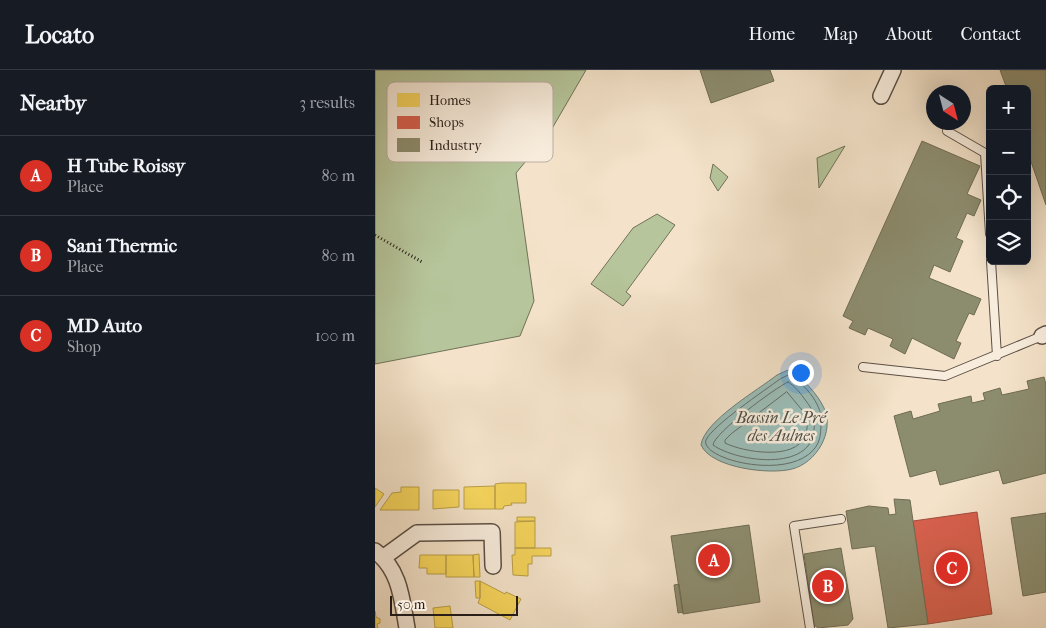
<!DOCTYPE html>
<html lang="en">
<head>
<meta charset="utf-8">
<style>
  :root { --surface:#171b24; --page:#242831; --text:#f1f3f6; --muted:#9ea1a6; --line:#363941; --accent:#d93025 }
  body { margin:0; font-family:"IM FELL French Canon",serif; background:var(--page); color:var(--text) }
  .controls { position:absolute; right:15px; top:15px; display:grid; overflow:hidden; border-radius:8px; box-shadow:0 5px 20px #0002 }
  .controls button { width:45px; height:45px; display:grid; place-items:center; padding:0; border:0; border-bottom:1px solid var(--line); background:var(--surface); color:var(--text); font:25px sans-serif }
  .compass { position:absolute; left:551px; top:15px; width:45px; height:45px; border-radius:50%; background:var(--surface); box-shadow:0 5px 20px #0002; rotate:144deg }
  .scale { position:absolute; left:15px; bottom:12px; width:128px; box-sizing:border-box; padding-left:5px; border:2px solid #2a1e19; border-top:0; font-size:14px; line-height:18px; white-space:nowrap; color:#2a1e19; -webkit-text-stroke:4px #f8eddd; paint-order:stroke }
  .you { position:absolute; left:425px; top:302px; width:18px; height:18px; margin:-12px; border:4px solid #fff; border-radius:50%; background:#1a73e8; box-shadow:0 0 0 8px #1a73e833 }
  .badge { display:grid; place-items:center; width:32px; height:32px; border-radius:50%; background:var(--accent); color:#fff; font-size:16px; font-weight:700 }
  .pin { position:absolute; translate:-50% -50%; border:2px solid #fff; box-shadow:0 1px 5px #0006 }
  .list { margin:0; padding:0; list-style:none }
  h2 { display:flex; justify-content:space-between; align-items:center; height:65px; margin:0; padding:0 20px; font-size:21px }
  h2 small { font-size:16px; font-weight:400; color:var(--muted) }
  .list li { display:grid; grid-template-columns:32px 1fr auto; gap:15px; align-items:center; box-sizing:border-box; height:80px; padding:0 20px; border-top:1px solid var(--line) }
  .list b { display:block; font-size:19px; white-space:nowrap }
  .list p { margin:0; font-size:16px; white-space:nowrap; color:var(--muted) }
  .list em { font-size:16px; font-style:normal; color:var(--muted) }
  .icon { flex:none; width:28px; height:28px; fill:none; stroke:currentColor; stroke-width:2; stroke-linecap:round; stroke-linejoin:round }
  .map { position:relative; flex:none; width:671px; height:558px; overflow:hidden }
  header { display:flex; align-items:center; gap:30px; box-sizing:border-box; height:70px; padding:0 25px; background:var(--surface); border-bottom:1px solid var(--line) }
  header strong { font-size:24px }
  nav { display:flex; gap:28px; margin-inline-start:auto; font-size:18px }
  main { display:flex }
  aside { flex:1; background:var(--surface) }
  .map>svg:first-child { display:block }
  .green { fill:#b6c59b; stroke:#70725a }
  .water { fill:#9cbeb9; stroke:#6e7e79 }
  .homes { fill:#f6d55c; stroke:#b99e48 }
  .shops { fill:#d6604d; stroke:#a24c3d }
  .industry { fill:#8c8c6e; stroke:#6f6b54 }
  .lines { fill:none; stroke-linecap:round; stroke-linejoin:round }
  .shore { stroke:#636e69; stroke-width:1 }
  .service-casing { stroke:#5c4f45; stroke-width:10 }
  .minor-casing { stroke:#5c4f45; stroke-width:18 }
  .path { stroke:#2a1e19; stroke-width:3; stroke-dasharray:1 2.5; stroke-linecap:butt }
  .service { stroke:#f8eddd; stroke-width:8 }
  .minor { stroke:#f8eddd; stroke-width:15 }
  .labels { text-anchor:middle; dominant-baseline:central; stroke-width:5; stroke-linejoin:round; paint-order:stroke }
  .water-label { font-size:16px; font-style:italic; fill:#4c4e49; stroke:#f8eddd }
  .key { fill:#f8eddd; stroke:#baafa2; stroke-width:1 }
  .key-label { font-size:14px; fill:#2a1e19 }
</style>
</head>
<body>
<header>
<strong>Locato</strong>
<nav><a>Home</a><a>Map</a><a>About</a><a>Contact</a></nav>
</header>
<main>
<aside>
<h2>Nearby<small>3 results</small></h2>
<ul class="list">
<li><span class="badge">A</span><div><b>H Tube Roissy</b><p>Place</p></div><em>80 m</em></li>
<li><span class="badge">B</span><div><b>Sani Thermic</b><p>Place</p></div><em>80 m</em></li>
<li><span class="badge">C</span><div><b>MD Auto</b><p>Shop</p></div><em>100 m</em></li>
</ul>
</aside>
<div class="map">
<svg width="671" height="558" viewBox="0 0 671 558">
  <rect width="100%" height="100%" fill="#f4e3ca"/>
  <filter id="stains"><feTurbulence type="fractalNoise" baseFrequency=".004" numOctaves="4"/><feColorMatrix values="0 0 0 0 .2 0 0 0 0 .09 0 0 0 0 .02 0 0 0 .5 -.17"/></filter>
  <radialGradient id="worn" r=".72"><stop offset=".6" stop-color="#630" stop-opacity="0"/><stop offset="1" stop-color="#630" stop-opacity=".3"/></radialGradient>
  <path class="green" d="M0,0H211L175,62L141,103L159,231L145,266L0,294Z
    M470,76L444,118L442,88Z
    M338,94L353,107L343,121L335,108Z
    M282,144L300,155L251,222L256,226L248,236L216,214L258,158Z"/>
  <path class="water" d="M413,300H417C429,311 442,323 449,338C460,362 441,393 417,399C395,405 336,398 326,375C329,351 383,320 402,305Z"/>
  <path class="homes" d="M127,413H151V433H136L137,435L129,436L128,439H120V414Z
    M120,416V439H89V417Z
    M26,417H44V440H5L17,423L26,422Z
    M0,418L9,424L0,437Z
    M58,420H84V437L58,439Z
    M142,447H160V451H142Z
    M160,451V478H140V452Z
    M140,478H176V486H157V494H153V506L138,505L137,485H140Z
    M104,484L105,507H99L98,485Z
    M45,485H71V504H52V498H44Z
    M71,485H98L99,507H71Z
    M100,511H105V528H101Z
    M105,511L130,524L131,522L146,529L135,550L103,533L105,528Z
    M75,536L78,558H60L58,538Z
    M0,541L1,547L5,549V553L2,554L3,558H0Z"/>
  <path class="shops" d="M602,442L617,544L553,554L538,451Z"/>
  <path class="industry" d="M325,0H395L399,11L336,33Z
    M625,0H671V135L652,80V19H632Z
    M547,71L605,96L592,124L606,130L599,146L592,143L581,168L588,171L575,202L559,195L554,208L606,229L599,245L594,243L581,271L586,273L579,289L537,268L530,284L515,276L518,269L493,258L490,265L474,258L478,251L468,246Z
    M669,307L671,315V403L628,414L624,400L565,415L561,400L535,407L519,346L536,341L538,349L565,341L563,334L596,326L597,333L610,330L608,323L625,318L627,325L654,319L652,311Z
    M519,429L535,430L553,554L513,558L500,476L477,479L471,441L494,436L513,438L514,445L521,444Z
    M671,443V522L648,526L636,448Z
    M374,455L385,532L308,544L296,466Z
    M466,478L478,549L473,555L443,558L439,555L429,484Z
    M304,514L308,542L303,543L299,515Z"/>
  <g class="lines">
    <path class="shore" d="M414,305C428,312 447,334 446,350C446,358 446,366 443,373C423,414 324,390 331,370C338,355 389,321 405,309Z
      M413,312C421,317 426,324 431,331C439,341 440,348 439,360C436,402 362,392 338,375C339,363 400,318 413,312Z
      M412,322L432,346C432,353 433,360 430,366C420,391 368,382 350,373V370L356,364Z"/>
    <g class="service-casing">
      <path id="service" d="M572,61L610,83L615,164
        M616,191L622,286
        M488,297L570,306L667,266
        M435,558L419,456L466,449"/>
    </g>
    <g class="minor-casing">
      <path id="minor" d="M506,26L518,0
        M667,266L671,264
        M0,481C25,499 27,530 32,558
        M9,487L42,463L117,462L118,496"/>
    </g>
    <path class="path" d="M0,165L47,192"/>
    <use href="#service" class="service"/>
    <use href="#minor" class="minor"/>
  </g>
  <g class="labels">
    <g class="water-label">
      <text x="406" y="347">Bassin Le Pré<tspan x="406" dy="18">des Aulnes</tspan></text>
    </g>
  </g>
  <rect x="12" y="12" width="166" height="80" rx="8" class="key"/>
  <rect x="22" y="23" width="23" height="14" fill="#f6d55c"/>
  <rect x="22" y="46" width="23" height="13" fill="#d6604d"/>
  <rect x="22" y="68" width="23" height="14" fill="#8c8c6e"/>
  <g class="key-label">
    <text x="54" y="35">Homes</text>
    <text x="54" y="57">Shops</text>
    <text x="54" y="80">Industry</text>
  </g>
  <rect width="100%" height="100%" filter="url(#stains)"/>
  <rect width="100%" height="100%" fill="url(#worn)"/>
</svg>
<div class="controls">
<button>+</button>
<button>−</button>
<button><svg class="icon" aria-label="locate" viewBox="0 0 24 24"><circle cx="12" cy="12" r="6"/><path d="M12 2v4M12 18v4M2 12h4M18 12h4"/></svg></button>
<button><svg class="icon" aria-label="layers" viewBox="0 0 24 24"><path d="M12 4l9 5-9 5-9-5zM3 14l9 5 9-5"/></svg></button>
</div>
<svg class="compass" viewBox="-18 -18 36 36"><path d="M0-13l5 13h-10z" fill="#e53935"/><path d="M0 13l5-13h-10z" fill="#9ea1a6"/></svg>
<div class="scale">50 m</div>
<div class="you"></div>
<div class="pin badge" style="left:339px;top:490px">A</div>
<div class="pin badge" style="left:453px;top:516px">B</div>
<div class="pin badge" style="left:577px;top:498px">C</div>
</div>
</main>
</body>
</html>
